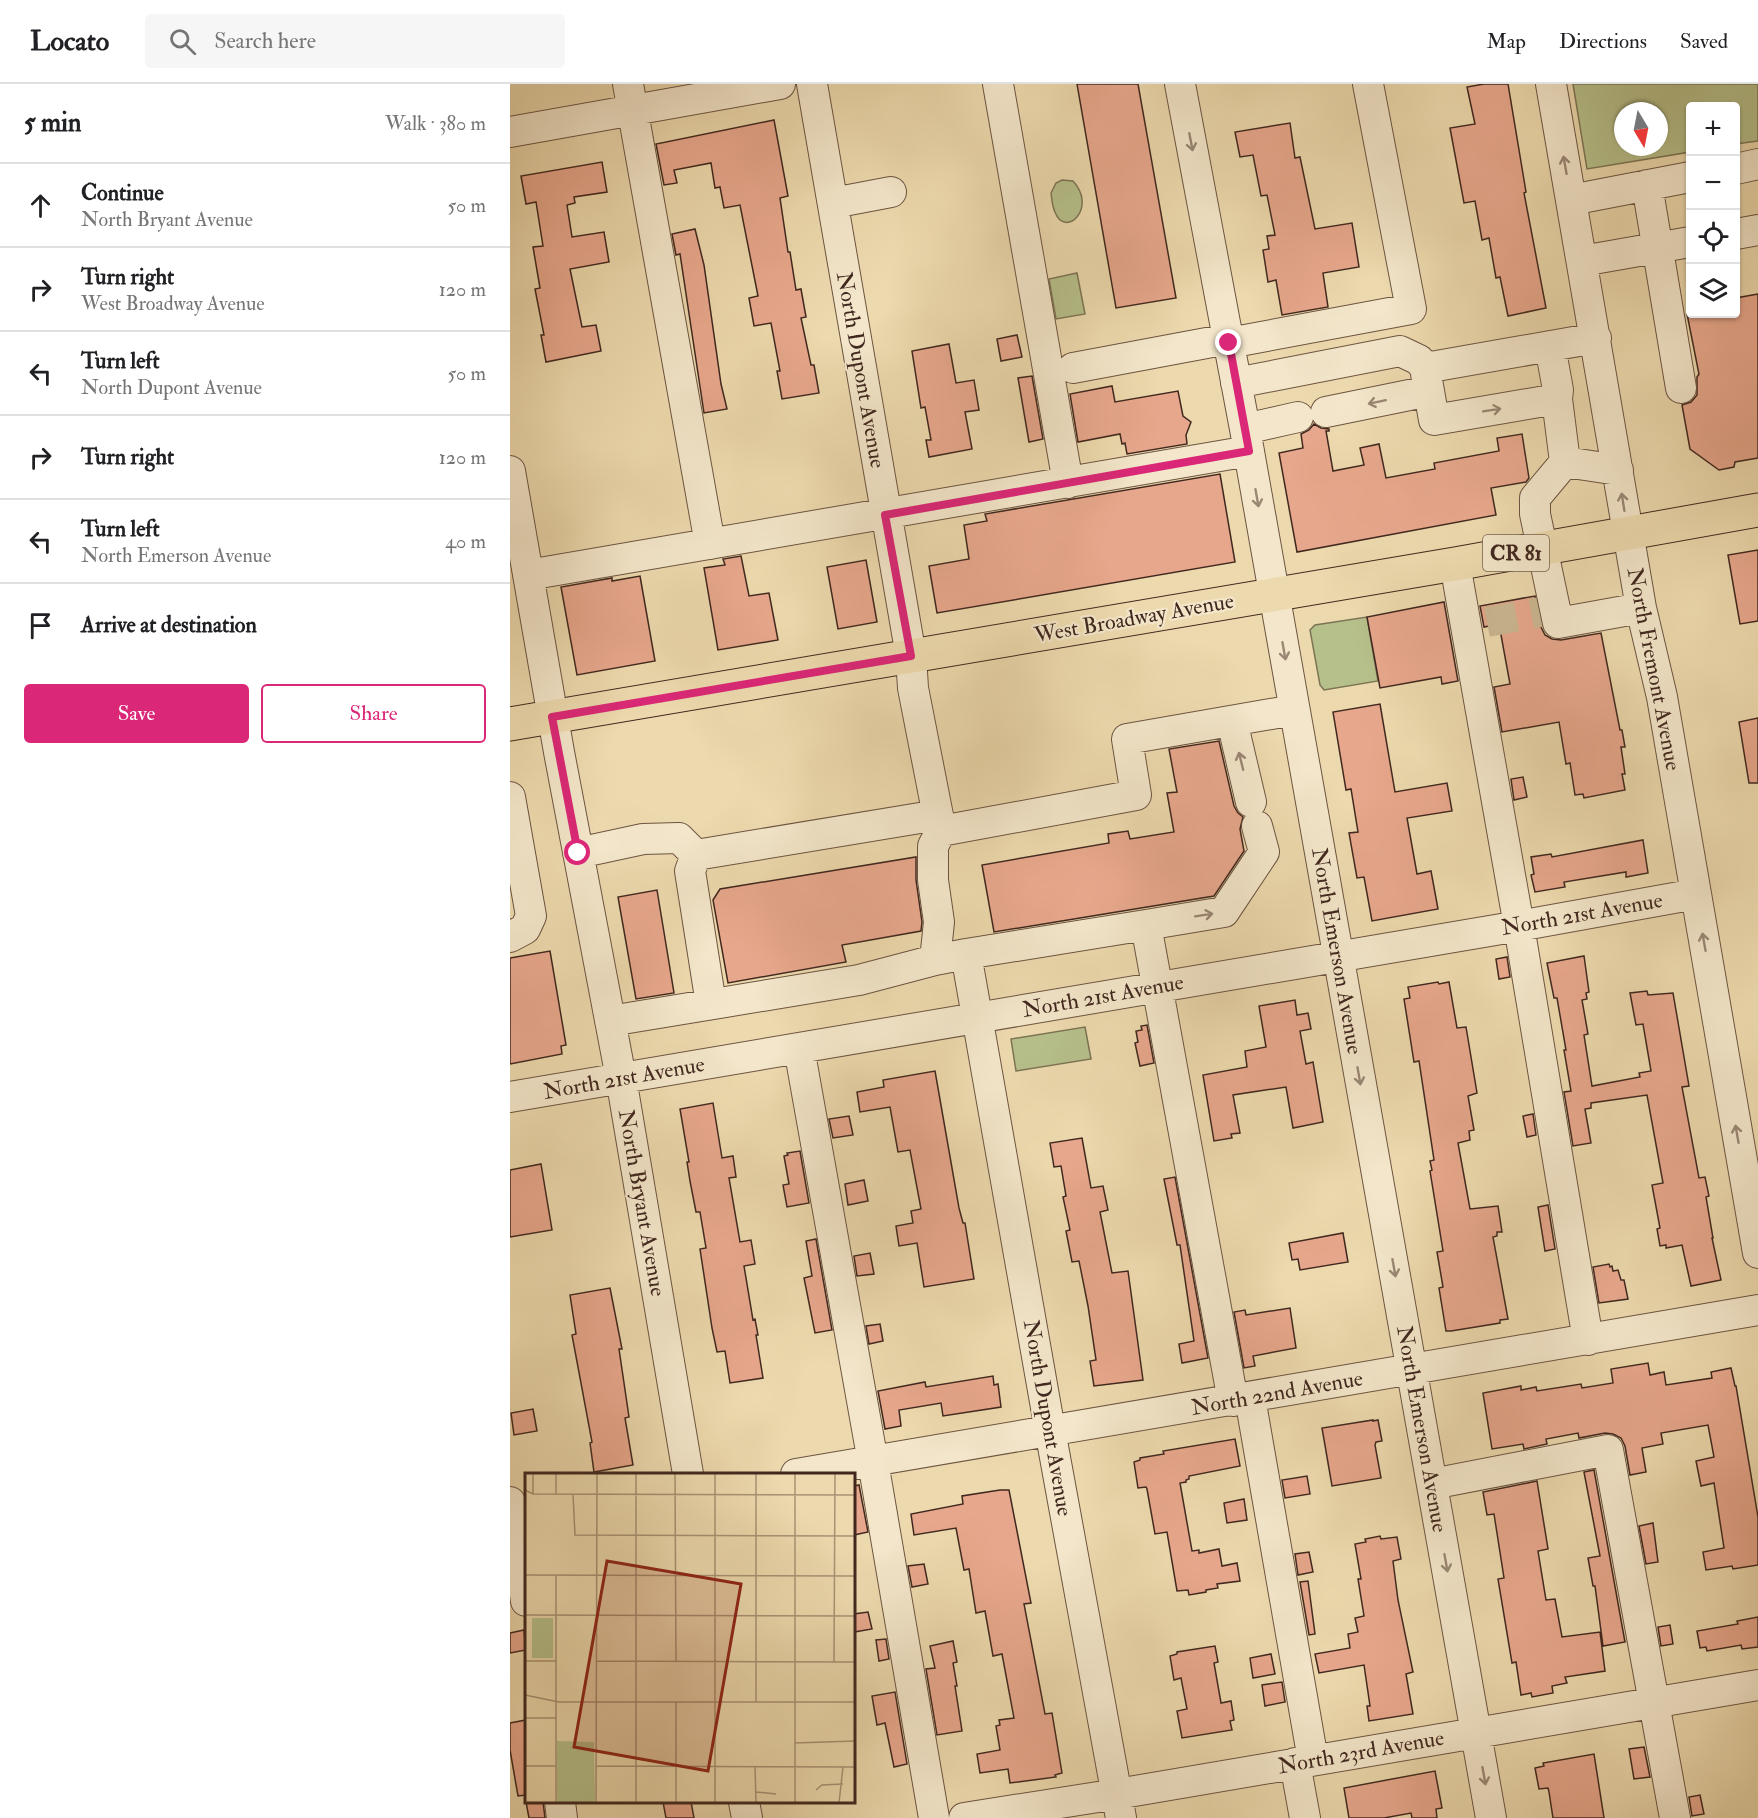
<!DOCTYPE html>
<html lang="en">
<head>
<meta charset="utf-8">
<style>
  :root { --surface:#fff; --page:#f6f6f6; --text:#202124; --muted:#757577; --line:#e0e0e0; --accent:#db2777 }
  body { margin:0; font-family:"IM FELL Double Pica",serif; background:var(--page); color:var(--text) }
  .controls { position:absolute; right:18px; top:18px; display:grid; overflow:hidden; border-radius:6px; box-shadow:0 2px 4px #0004 }
  .controls button { width:54px; height:54px; display:grid; place-items:center; padding:0; border:0; border-bottom:2px solid var(--line); background:var(--surface); color:var(--text); font:30px sans-serif }
  .compass { position:absolute; left:1104px; top:18px; width:54px; height:54px; border-radius:50%; background:var(--surface); box-shadow:0 2px 4px #0004; rotate:170deg }
  .stop { position:absolute; width:18px; height:18px; margin:-14px; border:4px solid #db2777; border-radius:50%; background:#fff }
  .stop.end { background:#db2777; border-color:#fff; box-shadow:0 2px 6px #0008 }
  .list { margin:0; padding:0; list-style:none }
  h2 { display:flex; justify-content:space-between; align-items:center; height:78px; margin:0; padding:0 24px; font-size:26px }
  h2 small { font-size:20px; font-weight:400; color:var(--muted) }
  .list li { display:grid; grid-template-columns:39px 1fr auto; gap:18px; align-items:center; box-sizing:border-box; height:84px; padding:0 24px; border-top:2px solid var(--line) }
  .list b { display:block; font-size:22px; white-space:nowrap }
  .list p { margin:0; font-size:20px; white-space:nowrap; color:var(--muted) }
  .list em { font-size:20px; font-style:normal; color:var(--muted) }
  .actions { display:flex; gap:12px; padding:18px 24px }
  .actions a { flex:1; padding:14px 0; border:2px solid var(--accent); border-radius:6px; text-align:center; font-size:21px; color:var(--accent) }
  .actions .main { background:var(--accent); color:#fff }
  .icon { flex:none; width:33px; height:33px; fill:none; stroke:currentColor; stroke-width:2; stroke-linecap:round; stroke-linejoin:round }
  .map { position:relative; flex:none; width:1248px; height:1734px; overflow:hidden }
  header { display:flex; align-items:center; gap:36px; box-sizing:border-box; height:84px; padding:0 30px; background:var(--surface); border-bottom:2px solid var(--line) }
  header strong { font-size:28px }
  nav { display:flex; gap:33px; margin-inline-start:auto; font-size:21px }
  .search { width:420px; height:54px; background:var(--page); display:flex; align-items:center; gap:15px; box-sizing:border-box; padding:0 21px; border-radius:6px; color:var(--muted); font-size:22px }
  main { display:flex }
  aside { flex:1; background:var(--surface) }
  .map>svg:first-child { display:block }
  .green { fill:#b6c08b; stroke:#7c7455; stroke-width:1.5; fill-rule:evenodd }
  .building { fill:#e7a78c; stroke:#41281f; stroke-width:1.5 }
  .lines { fill:none; stroke-linecap:round; stroke-linejoin:round }
  .minor-tunnel { stroke:#cab691; stroke-width:30; stroke-dasharray:30 15; stroke-linecap:butt }
  .minor-casing { stroke:#6c5442; stroke-width:32 }
  .major-casing { stroke:#41281f; stroke-width:35 }
  .minor { stroke:#f3e6ca; stroke-width:30 }
  .major { stroke:#ecd9ad; stroke-width:33 }
  .oneway { stroke:#9a8774 }
  .route { stroke:#db2777; stroke-width:8 }
  .labels { text-anchor:middle; dominant-baseline:central; stroke-width:4.5; stroke-linejoin:round; paint-order:stroke }
  .shield { fill:#f3e6ca; stroke:#766152; stroke-width:1.5 }
  .shield-label { font-size:21px; font-weight:bold; fill:#41281f }
  .street-label { font-size:22px; fill:#41281f; stroke:#f3e6ca }
  .inset-road { fill:none; stroke:#a89274; stroke-width:1.5 }
  .view { fill:#8f2418; fill-opacity:0.15; stroke:#8f2418; stroke-width:3 }
  .inset-edge { fill:none; stroke:#41281f; stroke-width:3 }
</style>
</head>
<body>
<header>
<strong>Locato</strong>
<div class="search"><svg class="icon" aria-label="search" viewBox="0 0 24 24"><circle cx="10" cy="10" r="6"/><path d="M15 15l6 6"/></svg>Search here</div>
<nav><a>Map</a><a>Directions</a><a>Saved</a></nav>
</header>
<main>
<aside>
<h2>5 min<small>Walk · 380 m</small></h2>
<ul class="list">
<li><svg class="icon" aria-label="ahead" viewBox="0 0 24 24"><path d="M12 20V5M6 11l6-6 6 6"/></svg><div><b>Continue</b><p>North Bryant Avenue</p></div><em>50 m</em></li>
<li><svg class="icon" aria-label="right" viewBox="0 0 24 24"><path d="M7 20v-9h11M14 6l5 5-5 5"/></svg><div><b>Turn right</b><p>West Broadway Avenue</p></div><em>120 m</em></li>
<li><svg class="icon" aria-label="left" viewBox="0 0 24 24"><path d="M17 20v-9H6M10 6l-5 5 5 5"/></svg><div><b>Turn left</b><p>North Dupont Avenue</p></div><em>50 m</em></li>
<li><svg class="icon" aria-label="right" viewBox="0 0 24 24"><path d="M7 20v-9h11M14 6l5 5-5 5"/></svg><div><b>Turn right</b></div><em>120 m</em></li>
<li><svg class="icon" aria-label="left" viewBox="0 0 24 24"><path d="M17 20v-9H6M10 6l-5 5 5 5"/></svg><div><b>Turn left</b><p>North Emerson Avenue</p></div><em>40 m</em></li>
<li><svg class="icon" aria-label="arrive" viewBox="0 0 24 24"><path d="M6 21V4h12l-3 4 3 4H6"/></svg><div><b>Arrive at destination</b></div></li>
</ul>
<div class="actions"><a class="main">Save</a><a>Share</a></div>
</aside>
<div class="map">
<svg width="1248" height="1734" viewBox="0 0 1248 1734">
  <rect width="100%" height="100%" fill="#ecd9ad"/>
  <filter id="stains"><feTurbulence type="fractalNoise" baseFrequency=".00333" numOctaves="4"/><feColorMatrix values="0 0 0 0 .2 0 0 0 0 .09 0 0 0 0 .02 0 0 0 .5 -.17"/></filter>
  <radialGradient id="worn" r=".72"><stop offset=".6" stop-color="#630" stop-opacity="0"/><stop offset="1" stop-color="#630" stop-opacity=".3"/></radialGradient>
  <path class="green" d="M1063,0H1248V57L1226,60V22H1180V68L1077,85ZM1113,27H1149V63H1113Z
    M552,96L563,97C588,124 555,155 545,128C542,122 542,115 541,109L546,99Z
    M567,189L575,230L546,235L539,195Z
    M857,533L868,597L814,606L810,601L800,546L805,541Z
    M575,943L581,975L506,987L501,955Z"/>
  <path class="building" d="M567,0H628L666,214L606,224Z
    M974,0H998L1016,108L1014,109L1036,224L998,232L990,193L986,194L979,154L972,156L965,117L954,119L940,44L965,40L957,3Z
    M264,36L278,112L270,114L278,168H280L286,206L291,205L296,233L291,234L301,281H304L309,309L272,315L267,287H270L261,239L244,242L239,214L248,212L230,121L214,124L210,103L205,104L201,79L164,86L167,99L154,101L146,60Z
    M780,39L785,74L790,73L805,145L842,139L849,183L813,189L818,223L772,231L766,196L758,198L753,166L759,165L757,152L765,151L757,111L751,112L743,71L730,73L725,48Z
    M92,78L97,108L64,113L65,119L57,121L62,153L94,148L99,178L60,185L72,243L86,241L91,267L36,278L31,251H34L25,205L30,204L23,163L33,162L26,118L16,120L11,92Z
    M185,145L194,181L211,300L217,325L194,329L170,170L166,171L162,150Z
    M1248,210V374L1225,378L1224,383L1209,386L1180,365L1172,321L1181,318L1187,311V293L1189,290L1177,230H1226V214Z
    M507,251L512,273L491,277L487,255Z
    M439,260L446,299L464,296L469,326L455,328L462,365L419,373L416,356H421L415,323L411,324L402,267Z
    M522,292L533,355L519,358L508,294Z
    M602,302L605,318L668,307L673,332L681,338L676,351L677,360L617,370L615,359L612,360L610,350L568,358L560,310Z
    M804,340L811,344L819,345V347H816L823,387L854,381L850,364L869,360L876,394L925,385L924,379L989,367L987,354L1012,350L1019,394L1016,398L981,404L986,431L787,468L769,369L793,364L791,350L799,346Z
    M710,390L725,478L427,529L419,482L459,475L454,441L477,437L475,430Z
    M1248,466V537L1230,540L1218,471Z
    M231,472L239,512L259,509L268,556L208,566L194,484L215,481L213,475Z
    M356,476L367,538L328,545L317,483Z
    M130,492L145,577L67,591L51,503L102,494V497Z
    M1025,512L1031,543L1035,551L1042,555L1051,556L1091,549L1110,646H1112L1115,663H1111L1115,690H1112L1115,706L1074,714L1073,710L1065,711L1060,679L1056,680L1049,638L992,648L984,603L1000,600L989,540L974,543L970,522Z
    M934,518L948,597L932,600L931,593L870,604L857,533Z
    M870,620L885,708L937,699L942,727L897,734L907,790L921,787L928,825L862,837L854,793L847,794L839,749L848,748L841,705L836,706L823,628Z
    M1248,634V699H1239L1229,638Z
    M709,657L724,722L728,729L733,733L730,745L734,767L704,812L484,848L472,781L599,759L598,750L618,747L620,755L664,748L657,709L667,708L659,665Z
    M1013,693L1017,713L1004,716L1001,695Z
    M1133,756L1138,789L1116,793V788L1054,798L1055,803L1025,808L1021,791L1024,790L1021,773L1041,770L1042,773Z
    M406,773V796L412,838L411,847L332,861L336,878L218,899L203,816L210,805Z
    M147,806L164,909L126,915L108,813Z
    M40,867L56,961L51,962L52,970L0,980V874Z
    M1074,872L1079,908L1076,909L1077,915L1072,916L1078,950L1074,951L1082,1002L1130,993L1129,989L1141,987L1133,940L1126,941L1120,909L1137,907L1138,911L1163,909L1179,1002L1172,1003L1189,1094L1195,1093L1199,1112L1196,1113L1203,1154H1202L1211,1196L1181,1202L1172,1161L1156,1164V1161L1150,1162L1147,1145L1150,1144L1142,1101L1153,1099L1137,1011L1081,1019V1024L1075,1025L1081,1059L1063,1062L1054,1008L1061,1007L1054,966H1056L1047,914H1044L1037,879Z
    M997,873L1000,893L989,895L986,875Z
    M928,898L929,900L939,898L947,944L956,943L967,1009L958,1012L964,1046L959,1047L960,1056L948,1059L960,1125L988,1122L992,1148H987V1152L983,1153L998,1235L990,1236V1239L941,1247H936L929,1204L933,1203L927,1168L933,1167L920,1087L922,1086L920,1077L924,1076L909,977L904,978L894,915L900,914L898,903Z
    M785,916L787,931L798,929L801,945L790,947L796,980L803,978L813,1038L783,1044L776,1003L723,1011L730,1049L721,1050L722,1054L704,1057L693,991L737,983L735,967L756,963L749,922Z
    M637,941L644,979L630,982L625,959L628,958L626,947L632,946L631,942Z
    M425,987L449,1124L453,1139H455L464,1195L414,1203L407,1159L389,1162L386,1142L403,1139L401,1127L411,1125L400,1066L388,1068L380,1023L350,1028L347,1008L374,1003L373,996Z
    M203,1019L212,1074L223,1072L226,1093L219,1094L230,1158L241,1156L245,1180L234,1182L243,1236L245,1235L248,1251H246L253,1294L220,1299L215,1267L207,1268L202,1244L190,1165L196,1164L190,1128H186L180,1097L177,1078H179L170,1025Z
    M1023,1030L1026,1051L1017,1053L1013,1032Z
    M339,1032L343,1051L323,1054L319,1035Z
    M572,1054L581,1104L593,1102L598,1126L590,1128L602,1189L618,1187L633,1296L584,1302L580,1277L586,1276L578,1222L569,1177L562,1178L556,1147L560,1146L553,1113L556,1112L551,1082L544,1083L540,1059Z
    M290,1067L299,1119L277,1123L273,1101L279,1100L274,1072L278,1071L277,1069Z
    M31,1080L42,1146L0,1153V1086Z
    M665,1093L698,1274L672,1279L669,1260L684,1257L670,1161H667L654,1095Z
    M354,1096L358,1117L338,1121L335,1100Z
    M1038,1121L1045,1165L1035,1167L1028,1123Z
    M833,1149L838,1178L790,1186L788,1175L782,1176L779,1159Z
    M306,1155L322,1246L305,1249L294,1194L302,1192L296,1157Z
    M360,1169L364,1190L347,1192L344,1172Z
    M1099,1180L1100,1183L1102,1182L1103,1187L1108,1186L1111,1196H1114L1118,1215L1089,1219L1083,1183Z
    M100,1204L112,1265H109L119,1333L115,1334L123,1381L84,1388L80,1359L82,1358L62,1251L66,1250L60,1211Z
    M780,1224L786,1264L743,1272L745,1282L734,1284L724,1228L735,1226L736,1231Z
    M370,1240L373,1257L359,1260L356,1242Z
    M1138,1279L1140,1291L1154,1288L1156,1301L1202,1294L1201,1288L1221,1284L1225,1302H1226L1248,1433V1481L1223,1485L1222,1482L1196,1486L1193,1468L1214,1464L1204,1399L1191,1402L1186,1377L1204,1373L1198,1341L1151,1349L1153,1360L1132,1364L1136,1388L1120,1391L1115,1362L1111,1354L1103,1350L1095,1349L1069,1354L1068,1349L1036,1355L1037,1360L1014,1365L1013,1360L982,1365L973,1309L1011,1302V1306L1026,1303L1027,1307L1071,1300L1072,1304L1103,1299L1101,1285Z
    M483,1292L484,1301L488,1300L491,1323L433,1332L431,1319L389,1326L391,1342L375,1345L368,1307L415,1298L416,1303Z
    M23,1325L27,1347L4,1351L1,1329Z
    M863,1336V1337L868,1336L872,1357L866,1358L865,1361L871,1394L822,1402L812,1344Z
    M725,1355L730,1382L679,1392V1395L676,1396V1398L670,1399L682,1467L689,1466V1469L709,1465L712,1482L727,1479L730,1497L707,1500L708,1504L696,1506V1508L679,1511L678,1506L667,1507L657,1448L645,1450L637,1405L636,1403L628,1404L624,1378L630,1376V1374L654,1370L653,1367Z
    M1084,1386L1115,1558L1093,1562L1085,1502H1083L1078,1474L1090,1472L1074,1388Z
    M797,1392L800,1410L775,1414L772,1396Z
    M1027,1397L1038,1465L1028,1467L1036,1516L1045,1515L1052,1553L1090,1548L1095,1587L1055,1593L1057,1599L1042,1602L1043,1609L1022,1613L1021,1609L1011,1611L1006,1578L1002,1579L988,1495L994,1494L984,1430L977,1431L973,1408Z
    M349,1401L358,1448L344,1451V1402Z
    M490,1406H499L521,1519L514,1520L535,1630L542,1629L552,1689L545,1691L546,1693L500,1699L498,1685L470,1689L467,1670L490,1666L486,1642L490,1641L489,1636L504,1634L492,1570L483,1572L475,1527L466,1529L459,1485L454,1486L446,1444L404,1451L401,1430L453,1420L452,1412Z
    M734,1415L737,1436L717,1439L714,1419Z
    M1143,1439L1148,1478L1136,1480L1129,1442Z
    M870,1452L871,1455L887,1453L891,1475L883,1477L888,1516L903,1588L896,1590L903,1630L859,1637L857,1622H860L854,1581L809,1589L805,1570L840,1564L838,1550L848,1548L845,1534L854,1532L848,1495H851L845,1460L856,1458L855,1455Z
    M799,1468L803,1488L788,1491L785,1470Z
    M414,1480L418,1500L402,1503L398,1482Z
    M798,1497L805,1550L799,1551L790,1498Z
    M358,1528L362,1545L344,1548V1530Z
    M1248,1533V1563L1232,1565L1231,1561L1197,1567L1196,1563L1190,1564L1187,1547L1228,1540L1227,1537Z
    M1160,1541L1163,1560L1151,1562L1148,1543Z
    M14,1546L16,1566L0,1569V1549Z
    M376,1555L379,1575L369,1577L366,1556Z
    M443,1557L447,1578L443,1579L447,1602H445L452,1647L427,1651L416,1585L425,1584L420,1562Z
    M705,1562L708,1578L704,1579L711,1619L721,1617L724,1636L720,1637L722,1646L672,1654L667,1627L677,1625L671,1594L664,1596L660,1572L667,1570V1568Z
    M761,1570L765,1590L743,1594L740,1574Z
    M772,1598L775,1618L755,1622L752,1601Z
    M385,1608L397,1680L384,1683L375,1639L367,1641L362,1612Z
    M16,1636V1711L8,1712L0,1666V1639Z
    M1134,1663L1140,1693L1124,1695L1119,1665Z
    M1084,1670L1094,1734H1043L1039,1708L1038,1704L1029,1705L1025,1684L1034,1682L1033,1679Z
    M925,1687L932,1724L926,1725L927,1734H902L901,1729L874,1734H839L834,1704Z
    M1190,1711L1194,1730L1182,1732L1179,1713Z
    M16,1718H33L35,1734H19Z
    M153,1718H181L184,1734H156Z"/>
  <g class="lines">
    <path class="minor-tunnel" d="M977,538L1036,527"/>
    <g class="minor-casing">
      <path id="minor" d="M118,0L200,460
        M302,0L401,572L403,604L431,747L626,711L617,655L784,626
        M488,0L558,399
        M670,0L735,345L981,1734
        M1041,0L1131,524L1152,613L1248,1169
        M0,48L270,0
        M1226,85L1248,80
        M1137,101L1171,304
        M1061,116L1180,93
        M323,119L381,108
        M1226,150L1248,146
        M1072,177L1180,158
        M719,259L901,225L858,0
        M563,284L718,255
        M915,284L924,336L1047,315L1048,306L1040,262
        M726,299L890,267L909,276L915,284L1086,254
        M1047,315L1055,378L1025,414V430L1048,539L1131,524
        M816,328L919,307
        M735,345L788,333
        M1055,378L1108,386
        M0,387L49,668L111,994L178,1390
        M945,480L1009,842L1078,1256
        M18,491L739,367
        M722,637L741,718
        M0,713L21,832L15,845L0,853
        M431,747L423,762V796L429,838L425,876L456,870L540,1346L611,1734
        M68,769L133,755L169,754L186,771L180,787L201,920
        M186,771L428,731
        M636,841L714,828L754,768L747,742
        M456,870L636,841L723,1317
        M100,937L349,896L425,876
        M289,964L363,1378L424,1734
        M0,1013L1009,842L1186,810
        M740,1314L803,1676
        M286,1390L1248,1226
        M922,1400L1098,1366L1165,1734
        M0,1418L16,1517
        M785,1679L795,1734
        M50,1718L52,1734
        M234,1718L237,1734
        M454,1734L607,1710L1248,1601"/>
    </g>
    <g class="major-casing">
      <path id="major" d="M0,640L945,480L1248,426"/>
    </g>
    <use href="#minor" class="minor"/>
    <use href="#major" class="major"/>
  </g>
  <defs><path id="oneway-shaft" d="M-6 0H5M1.5-3L5.5 0L1.5 3" fill="none" stroke-width="1.6" stroke-linecap="round" stroke-linejoin="round" transform="scale(1.5)"/></defs>
  <g class="oneway">
    <use href="#oneway-shaft" transform="translate(681 58) rotate(79)"/>
    <use href="#oneway-shaft" transform="translate(1055 81) rotate(-100)"/>
    <use href="#oneway-shaft" transform="translate(867 318) rotate(168)"/>
    <use href="#oneway-shaft" transform="translate(982 326) rotate(-9)"/>
    <use href="#oneway-shaft" transform="translate(747 414) rotate(80)"/>
    <use href="#oneway-shaft" transform="translate(1113 418) rotate(-99)"/>
    <use href="#oneway-shaft" transform="translate(774 567) rotate(80)"/>
    <use href="#oneway-shaft" transform="translate(731 677) rotate(-104)"/>
    <use href="#oneway-shaft" transform="translate(694 831) rotate(-9)"/>
    <use href="#oneway-shaft" transform="translate(1194 858) rotate(-100)"/>
    <use href="#oneway-shaft" transform="translate(849 992) rotate(80)"/>
    <use href="#oneway-shaft" transform="translate(1227 1050) rotate(-100)"/>
    <use href="#oneway-shaft" transform="translate(884 1184) rotate(80)"/>
    <use href="#oneway-shaft" transform="translate(936 1479) rotate(80)"/>
    <use href="#oneway-shaft" transform="translate(974 1692) rotate(80)"/>
  </g>
  <g class="lines">
    <path class="route" d="M68,769L42,633L401,572L375,431L739,367L719,259"/>
  </g>
  <g class="labels">
    <rect class="shield" x="973" y="451" width="66" height="36" rx="4.5"/>
    <g class="shield-label">
      <text x="1006" y="469">CR 81</text>
    </g>
    <g class="street-label">
      <text transform="translate(351 286) rotate(80)">North Dupont Avenue</text>
      <text transform="translate(624 534) rotate(-10)">West Broadway Avenue</text>
      <text transform="translate(1144 585) rotate(79)">North Fremont Avenue</text>
      <text transform="translate(1072 830) rotate(-10)">North 21st Avenue</text>
      <text transform="translate(827 867) rotate(80)">North Emerson Avenue</text>
      <text transform="translate(593 912) rotate(-10)">North 21st Avenue</text>
      <text transform="translate(114 994) rotate(-10)">North 21st Avenue</text>
      <text transform="translate(132 1119) rotate(80)">North Bryant Avenue</text>
      <text transform="translate(767 1309) rotate(-10)">North 22nd Avenue</text>
      <text transform="translate(538 1334) rotate(80)">North Dupont Avenue</text>
      <text transform="translate(912 1345) rotate(80)">North Emerson Avenue</text>
      <text transform="translate(851 1668) rotate(-10)">North 23rd Avenue</text>
    </g>
  </g>
  <g transform="translate(15 1389)">
    <rect width="330" height="330" fill="#ecd9ad"/>
    <path d="M7,145H28V185H7ZM32,268L69,269L70,330L32,329Z" fill="#b6c08b"/>
    <path class="inset-road" d="M8,0V21M31,0V21M111,0V330M150,0L151,189M231,0V229M0,17L8,21L330,22M48,21L50,62L330,63M0,102L330,103M31,102V330M0,142L330,143M0,188H31M71,188L330,189M309,189L310,0M0,222L34,229H330M0,245H31M270,270L330,268M0,293H31M71,293L330,294M230,293L231,330M291,317L297,312L318,311M231,319L251,321M71,330L72,0M151,330V229M190,330V0M270,330V0M314,330L318,294"/>
    <path class="view" d="M82,88L216,111L183,298L49,274Z"/>
    <rect width="330" height="330" class="inset-edge"/>
  </g>
  <rect width="100%" height="100%" filter="url(#stains)"/>
  <rect width="100%" height="100%" fill="url(#worn)"/>
</svg>
<div class="controls">
<button>+</button>
<button>−</button>
<button><svg class="icon" aria-label="locate" viewBox="0 0 24 24"><circle cx="12" cy="12" r="6"/><path d="M12 2v4M12 18v4M2 12h4M18 12h4"/></svg></button>
<button><svg class="icon" aria-label="layers" viewBox="0 0 24 24"><path d="M12 4l9 5-9 5-9-5zM3 14l9 5 9-5"/></svg></button>
</div>
<svg class="compass" viewBox="-18 -18 36 36"><path d="M0-13l5 13h-10z" fill="#e53935"/><path d="M0 13l5-13h-10z" fill="#757577"/></svg>
<div class="stop" style="left:68px;top:769px"></div>
<div class="stop end" style="left:719px;top:259px"></div>
</div>
</main>
</body>
</html>
